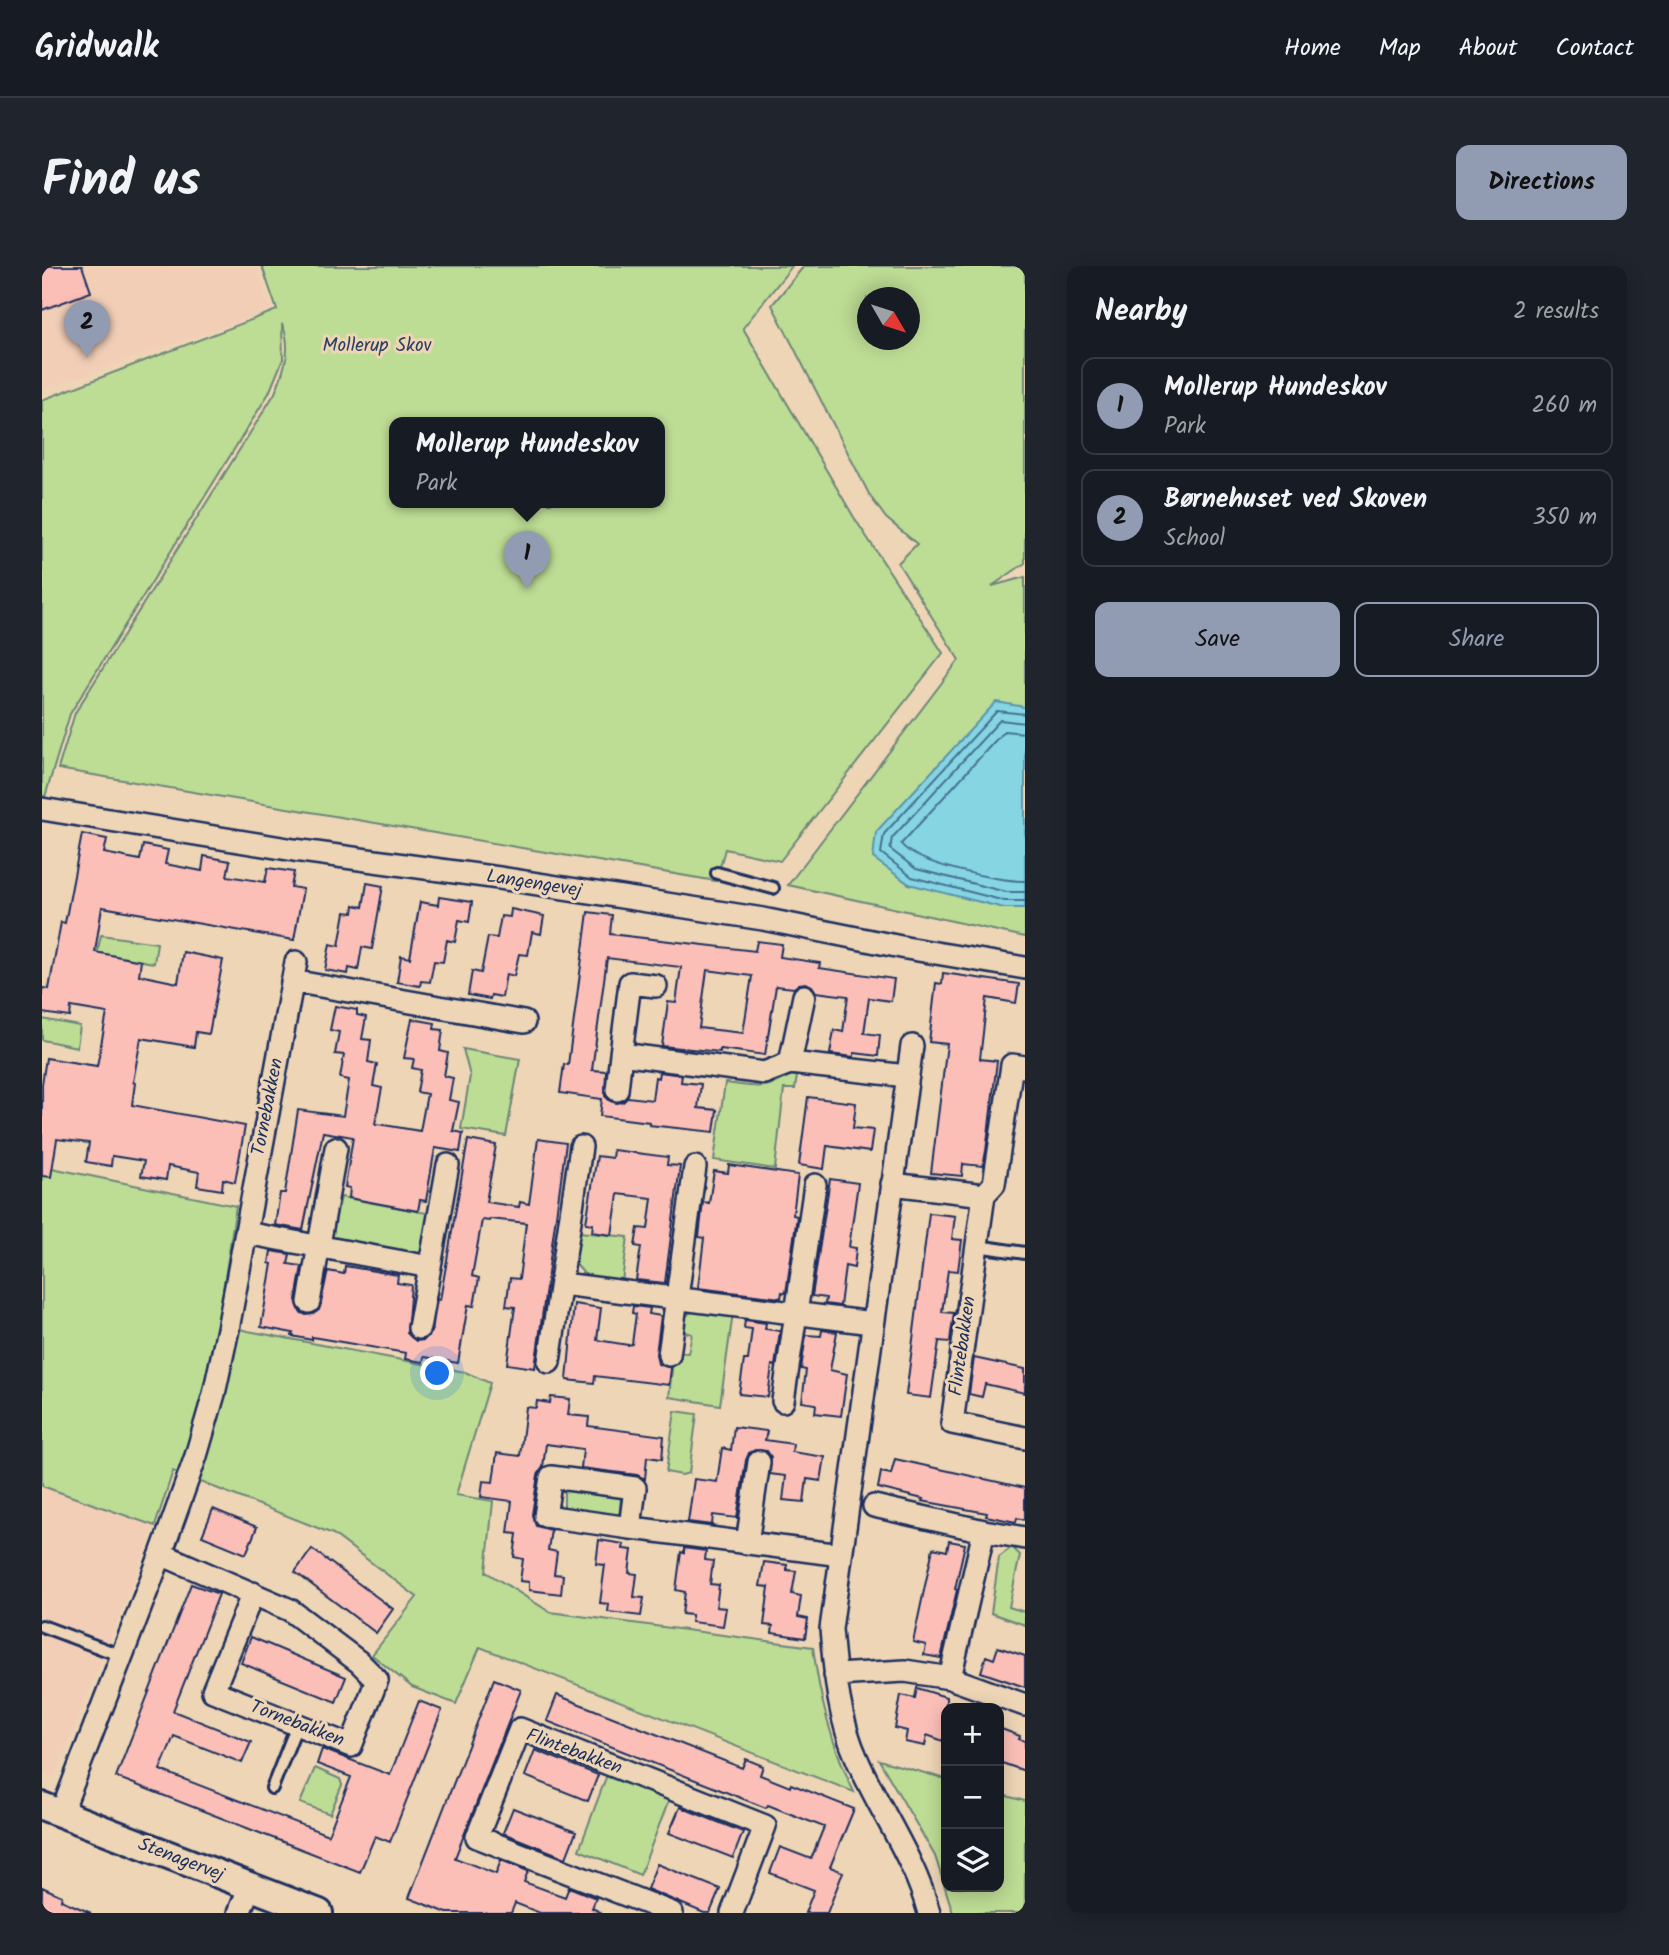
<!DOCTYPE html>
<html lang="en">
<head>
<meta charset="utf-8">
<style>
  :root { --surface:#171b24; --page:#20242c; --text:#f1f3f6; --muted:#9ea1a6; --line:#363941; --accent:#919bb2 }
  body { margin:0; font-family:Kalam,sans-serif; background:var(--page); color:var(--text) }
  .controls { position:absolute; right:21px; bottom:21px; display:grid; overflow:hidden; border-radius:14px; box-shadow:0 4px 18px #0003 }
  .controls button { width:63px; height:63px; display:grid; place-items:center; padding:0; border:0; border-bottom:2px solid var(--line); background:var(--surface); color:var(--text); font:35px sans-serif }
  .compass { position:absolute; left:815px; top:21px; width:63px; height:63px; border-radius:50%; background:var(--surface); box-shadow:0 4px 18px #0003; rotate:129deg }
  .you { position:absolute; left:396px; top:1108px; width:24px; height:24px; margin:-18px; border:5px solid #fff; border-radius:50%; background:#1a73e8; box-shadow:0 0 0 10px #1a73e833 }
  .badge { display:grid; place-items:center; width:46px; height:46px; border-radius:50%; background:var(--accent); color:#111; font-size:23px; font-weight:700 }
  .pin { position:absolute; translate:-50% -58px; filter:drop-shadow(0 2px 4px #0008) }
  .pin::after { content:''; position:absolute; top:37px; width:24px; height:21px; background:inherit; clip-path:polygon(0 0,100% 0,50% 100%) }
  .popup { position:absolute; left:347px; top:151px; width:276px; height:91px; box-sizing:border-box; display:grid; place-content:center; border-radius:14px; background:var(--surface); filter:drop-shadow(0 2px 5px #0005); font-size:23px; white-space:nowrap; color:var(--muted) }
  .popup b { font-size:26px; color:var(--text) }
  .popup::after { content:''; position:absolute; left:50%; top:100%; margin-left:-14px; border:14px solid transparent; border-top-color:var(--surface) }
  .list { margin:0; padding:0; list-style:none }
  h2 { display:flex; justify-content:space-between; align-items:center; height:91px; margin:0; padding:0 28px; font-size:30px }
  h2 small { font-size:23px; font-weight:400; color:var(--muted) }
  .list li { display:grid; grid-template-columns:46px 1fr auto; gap:21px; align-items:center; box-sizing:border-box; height:98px; margin:0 14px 14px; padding:0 14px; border:2px solid var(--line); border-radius:14px }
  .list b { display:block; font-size:26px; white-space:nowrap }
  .list p { margin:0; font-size:23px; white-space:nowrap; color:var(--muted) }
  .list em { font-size:23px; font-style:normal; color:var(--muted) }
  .actions { display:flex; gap:14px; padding:21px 28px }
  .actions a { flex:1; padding:16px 0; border:2px solid var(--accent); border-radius:14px; text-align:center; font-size:24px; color:var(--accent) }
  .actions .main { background:var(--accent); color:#111 }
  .icon { flex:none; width:38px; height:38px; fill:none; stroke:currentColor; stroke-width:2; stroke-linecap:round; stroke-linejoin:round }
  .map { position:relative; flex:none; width:983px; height:1647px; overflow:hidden; border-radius:14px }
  header { display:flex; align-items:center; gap:42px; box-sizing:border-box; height:98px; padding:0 35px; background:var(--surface); border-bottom:2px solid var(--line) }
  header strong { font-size:33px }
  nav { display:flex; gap:38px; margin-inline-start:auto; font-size:24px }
  .intro { display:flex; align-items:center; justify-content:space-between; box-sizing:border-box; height:168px; padding:0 42px }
  h1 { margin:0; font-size:49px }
  .button { padding:18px 32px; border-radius:14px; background:var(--accent); color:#111; font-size:24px; font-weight:700 }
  main { display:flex; gap:42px; padding:0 42px }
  aside { flex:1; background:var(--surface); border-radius:14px; box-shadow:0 4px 18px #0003 }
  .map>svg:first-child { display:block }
  .built { fill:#f2ceb7 }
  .green { fill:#bddc94; stroke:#6c8679; stroke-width:2; fill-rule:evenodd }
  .water { fill:#86d5e3; stroke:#5b93ae; stroke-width:2 }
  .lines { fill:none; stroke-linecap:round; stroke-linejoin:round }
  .shore { stroke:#467193; stroke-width:2 }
  .building { fill:#fbbfb8; stroke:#1b2f5e; stroke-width:2; fill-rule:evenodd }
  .service-casing { stroke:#1b2f5e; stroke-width:16 }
  .minor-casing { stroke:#1b2f5e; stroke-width:26 }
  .tertiary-casing { stroke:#1b2f5e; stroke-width:32 }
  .service { stroke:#eed5b6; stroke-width:10 }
  .minor { stroke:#eed5b6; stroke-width:21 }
  .tertiary { stroke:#eed5b6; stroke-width:26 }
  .labels { text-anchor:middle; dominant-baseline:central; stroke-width:6; stroke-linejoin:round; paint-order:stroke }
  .park-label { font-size:19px; fill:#2b4063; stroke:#eed5b6 }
  .street-label { font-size:19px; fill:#1b2f5e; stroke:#eed5b6 }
</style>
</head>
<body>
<header>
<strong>Gridwalk</strong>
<nav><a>Home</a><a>Map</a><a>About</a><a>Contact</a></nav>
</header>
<div class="intro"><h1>Find us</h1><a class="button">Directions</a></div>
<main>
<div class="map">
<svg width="983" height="1647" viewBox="0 0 983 1647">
  <rect width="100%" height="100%" fill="#eed5b6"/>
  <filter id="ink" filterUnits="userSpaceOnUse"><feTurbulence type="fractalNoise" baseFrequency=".0143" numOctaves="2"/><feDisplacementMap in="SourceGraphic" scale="14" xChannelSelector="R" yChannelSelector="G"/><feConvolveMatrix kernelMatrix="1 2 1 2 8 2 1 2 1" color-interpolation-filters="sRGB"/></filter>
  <g filter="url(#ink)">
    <path class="built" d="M0,0H214L229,44L0,124Z
      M0,1220L113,1260L13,1511L0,1506Z"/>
    <path class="green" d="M220,0H750L701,62L813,253L901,387L738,595L683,583L674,615L16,503L33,447L233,127C242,104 251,82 240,58L241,93L227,127L28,448L3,531L0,530V134L235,44ZM352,157H618V237H352Z
      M762,0H983V297L950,320L983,311V671L746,619L917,394L856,297L875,278L844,252L828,230L730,39ZM825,32H867V74H825Z
      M59,669L115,677L112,697L55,687Z
      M0,753L38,760L35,781L0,774Z
      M421,783L478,793L464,870L419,863L428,810Z
      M748,809L755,810L753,823H742L733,903L672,894L683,817C712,820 723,826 748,809Z
      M0,900L194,940L176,1058L206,1065L423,1106L448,1117L414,1229L451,1235L444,1306L508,1346L771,1381C778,1434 789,1477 812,1526L438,1381L414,1438L370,1421L330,1389L375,1331L291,1268L131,1205L113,1260L0,1220Z
      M299,931L390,948L386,980L374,991L295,977L286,965L290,940H297Z
      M537,966L586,971L580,1015L543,1009L532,996Z
      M654,1042L691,1047L678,1139L627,1131L632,1086L646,1087L650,1068L642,1066L643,1051Z
      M633,1145L655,1148L647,1207L640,1209L624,1206Z
      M525,1224L579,1231L577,1252L522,1244V1226Z
      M970,1281L978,1289L967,1341L983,1346V1359L949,1347L957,1291Z
      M837,1494L904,1513V1621H957V1528L983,1535V1647H911L893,1590Z
      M273,1502L298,1513L300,1519L288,1548L258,1537Z
      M566,1506L628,1531L598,1609L537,1584Z"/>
    <path class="water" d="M954,436L983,441V642H962L867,618L831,592L834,566Z"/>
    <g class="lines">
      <path class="shore" d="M983,448L955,445L842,568L839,587L870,611L963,635H983
        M983,457L958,454L850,572L848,583L874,603L964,626H983
        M983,467L962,465L859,578C875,599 956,615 983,615"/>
    </g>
    <path class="building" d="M0,0H40L49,26L0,44Z
      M40,568L65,573L62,587L98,594L101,579L126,584L123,598L160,605L162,590L188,595L185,610L223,616L226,602L252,606L249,621L261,623L252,674L60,641L53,686L99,695L97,709L136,717L141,686L181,694L167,768L154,766L152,781L99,772L91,816L93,817L90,839L203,860L193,916L181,913L180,924L155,920L157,906L126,900L124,914L99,910L102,895L70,890L69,900L44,896L47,877L15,873L9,911L0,910V818L4,792L55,800L65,747L29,741L28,751L0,747V722L7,723L19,656L23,657Z
      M325,617L341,620L330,683L320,681L316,704L307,702L306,708L283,704L288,678L297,680L303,646L311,647L312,639L321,641Z
      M397,631L430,636L427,656L417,654L413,676L405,674L401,696L392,695L388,716L379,715L378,720L355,716L359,690L368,692L378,636L396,639Z
      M469,643L502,650L499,668L490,666L486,689L477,688L472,710L464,708L460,731L449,729L448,733L426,729L430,705L439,707L446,671L455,672L459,650L468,651Z
      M546,646L570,649L568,668L713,685L715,675L740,678L738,691L778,697L777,702L852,713L849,735L827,732L822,767L838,769L836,790L812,787V791L788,788L792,764L801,766L806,730L774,726L770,720L764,717L757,718L752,722L734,720L723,789L678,783V786L620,780L626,736L634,737L639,701L565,692L550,804L564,805L563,830L568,835L574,837L581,836L586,831L610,834L613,811L616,812L617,806L640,809L639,816L659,818L656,842L675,844L672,866L607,859V856L558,850L560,833L518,827L522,798L526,799ZM665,704L710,710L701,767L657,762Z
      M901,707L977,718L974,737L945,732L938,793L955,795L944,885L941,900L921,898L920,910L889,907L905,778L887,776L894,717L900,718Z
      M293,740L315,744V749L324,751L320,773L329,774L326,796L335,798L331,820L340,822L333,858L342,859L378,865L385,828L375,826L379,804L370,802L372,793L362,792L370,753L393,757L392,763L401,764L398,785L406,787L402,810L411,812L407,834L417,836L411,865L421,867L418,886L393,882L384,935L378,934L376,945L307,932L308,922L303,921L311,871L281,866L261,964L233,959L238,927H243L256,844L301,850L307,814L298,812L302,789L293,788L297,766L288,764Z
      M766,831L814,837L811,862L831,864L828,886L785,880L782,903L757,899Z
      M496,873L524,877L493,1102L465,1098L473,1041L464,1040L468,1012L477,1013L484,957L448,953L447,955L440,954L430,1010L437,1012L432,1040L426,1039L416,1097L382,1091L381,1096L363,1093L364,1087L270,1071V1074L250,1070L251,1067L219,1061L230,998L227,997L229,985L248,988L246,998L260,1000L254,1034L258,1046L264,1049L271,1048L277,1044L286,1005L302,1008L303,1000L356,1009L355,1017L369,1019L365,1067L374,1075L382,1074L390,1065L395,1033L398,1034L426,874L454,879L444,936L477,941L478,936L487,938Z
      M571,884L626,891L625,899L638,900L623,1017L594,1014L599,981L593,980L596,962L606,963L610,932L576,928L570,969L550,966L551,958L544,957L555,890L570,892Z
      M687,899L756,909L751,949L755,950L744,1027L740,1026L739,1032L656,1022L662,972L657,971L661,936L667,937L672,905L686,907Z
      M788,913L816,917L807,981L814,982L812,1002L803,1000L798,1040L783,1038L784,1032L770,1030Z
      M887,947L913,950L910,973L920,974L916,1005L906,1004L900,1046L912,1047L909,1067L908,1076L897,1075L889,1132L864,1129Z
      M532,1038L559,1042L555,1074L586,1079L590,1078L594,1048L590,1047L591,1040L608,1042L607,1048L619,1050L614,1088L616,1098L629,1102L627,1119L553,1110L552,1117L525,1114Z
      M703,1054L724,1057L723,1063L738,1065L733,1100L730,1099L726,1131L697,1128L702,1094H706L710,1063L702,1062Z
      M780,1064L795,1066L788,1104L805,1108L799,1150L773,1147L774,1138L760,1136L764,1104L759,1103L764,1069L779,1070Z
      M932,1092L983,1103V1127L943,1118L940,1131L927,1128Z
      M509,1131L528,1133L526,1149L547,1151L546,1160L622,1170L620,1193L605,1191L603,1213L595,1209L539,1202L541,1183L504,1178L501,1201L496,1209L490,1249L494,1260L509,1264L506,1284L515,1286L512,1308L521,1309L519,1328L487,1324V1316L478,1315L481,1293L472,1291L475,1268L466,1267L470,1235L439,1231L441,1215L451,1216L455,1187L478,1190L484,1141L494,1142L495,1135L508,1137Z
      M692,1161L725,1165L723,1174L751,1178L750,1186L783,1191L779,1215L765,1213L762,1236L741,1234L744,1210L728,1208L729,1191L725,1185L713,1184L707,1187L704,1194L695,1252L671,1249L670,1259L646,1256L652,1213L675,1216L680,1182L689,1184Z
      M853,1193L983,1222V1254L975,1252L974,1256L944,1250L945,1247L880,1235L881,1233L836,1222L839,1206L849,1208Z
      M171,1243L215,1261L204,1288L160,1270Z
      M557,1274L582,1278L581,1283L590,1284L587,1307L595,1308L592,1331L602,1332L599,1350L566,1346L567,1338L558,1337L563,1299L554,1298Z
      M907,1275L923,1278L913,1323L915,1324L899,1392L882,1389L884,1379L871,1376L891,1282L905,1285Z
      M642,1282L664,1285L663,1294L671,1295L668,1318L677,1319L674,1341L684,1342L681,1360L649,1356L650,1349L640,1348L643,1326L634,1324L639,1286L642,1287Z
      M270,1283L351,1343L334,1367L253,1306Z
      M722,1296L745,1299V1304L754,1305L750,1328L759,1330L756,1351L766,1353L763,1372L730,1367L731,1360L722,1359L727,1321L718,1320Z
      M149,1318L177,1328L131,1445L209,1476L200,1497L132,1470L118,1504L286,1569L309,1511L275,1498L280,1483L348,1509L377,1435L400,1444L348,1576L333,1570L318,1606L74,1511Z
      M209,1371L304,1411L294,1436L199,1397Z
      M956,1381L983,1390V1421L939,1406L944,1390L952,1393Z
      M452,1413L479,1424L413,1592L454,1608L459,1594L486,1605L482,1616L523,1631L527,1621L554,1632L550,1642L560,1647H498L473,1637L469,1647H405L367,1632Z
      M875,1422L904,1431V1476L885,1469L883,1480L863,1476L865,1465L853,1462L859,1429L873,1432Z
      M515,1429L700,1502L704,1493L721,1500L718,1509L748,1521L749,1518L812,1543L788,1601L801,1606L785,1647H763L772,1624L728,1607L738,1581L769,1593L782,1561L726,1539L724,1542L505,1455Z
      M957,1462L978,1470L977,1473L983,1475V1505L957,1496Z
      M493,1484L556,1509L546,1535L483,1510Z
      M638,1541L701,1566L691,1592L627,1567Z
      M471,1542L534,1566L524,1592L461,1567Z
      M615,1598L678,1623L668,1647H662L605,1623Z
      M0,1621L20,1630L19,1634L49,1647H0Z"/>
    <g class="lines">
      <g class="service-casing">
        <path id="service" d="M675,607L731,622
          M935,980L983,987
          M0,1360L80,1390
          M230,1522L255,1459"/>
      </g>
      <g class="minor-casing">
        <path id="minor" d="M0,543L252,584L457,612L721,653L864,682L983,702
          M250,715L482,756
          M870,780L789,1363C793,1407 796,1451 815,1493C838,1546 872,1591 887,1647
          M579,788L588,717L614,720
          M748,797L762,730
          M983,801L970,799L952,918L942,929L910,1157L983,1172
          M575,824L579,788L722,807L748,797L865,810
          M850,918L942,929
          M204,967L388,1001
          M520,1018L830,1057
          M267,1036L294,882
          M377,1062L406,899
          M627,1089L653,901
          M507,1096L539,881
          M741,1135L773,919
          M832,1240L942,1265
          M588,1262L593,1222L509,1211L503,1250L588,1262L606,1264L799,1289
          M705,1277L717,1196
          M119,1288L248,1344L317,1396L335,1414L309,1480L171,1425L211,1327
          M793,1409L863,1405L908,1412L983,1439
          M908,1412L942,1265L983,1272
          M19,1548L119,1288L154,1190L172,1128L186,1063L254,696
          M197,1647L208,1620
          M630,1647L435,1571L478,1463L723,1560L690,1647"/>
      </g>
      <g class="tertiary-casing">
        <path id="tertiary" d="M0,1540L277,1647"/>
      </g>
      <use href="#service" class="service"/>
      <use href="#minor" class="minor"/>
      <use href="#tertiary" class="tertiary"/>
    </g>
  </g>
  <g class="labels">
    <g class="park-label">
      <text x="335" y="80">Mollerup Skov</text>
    </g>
    <g class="street-label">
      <text transform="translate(492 618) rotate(9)">Langengevej</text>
      <text transform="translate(226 841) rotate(-79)">Tornebakken</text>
      <text transform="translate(921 1080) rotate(-82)">Flintebakken</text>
      <text transform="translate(255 1458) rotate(21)">Tornebakken</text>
      <text transform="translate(532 1486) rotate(20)">Flintebakken</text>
      <text transform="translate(139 1594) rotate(21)">Stenagervej</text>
    </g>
  </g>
</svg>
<div class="controls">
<button>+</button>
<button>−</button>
<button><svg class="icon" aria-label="layers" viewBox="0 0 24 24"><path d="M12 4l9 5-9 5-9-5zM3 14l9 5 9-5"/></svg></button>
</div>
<svg class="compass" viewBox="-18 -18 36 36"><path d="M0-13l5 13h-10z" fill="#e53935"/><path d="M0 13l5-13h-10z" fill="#9ea1a6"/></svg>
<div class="you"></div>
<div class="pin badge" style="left:485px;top:323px">1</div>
<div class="popup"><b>Mollerup Hundeskov</b>Park</div>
<div class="pin badge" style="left:45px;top:92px">2</div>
</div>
<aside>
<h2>Nearby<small>2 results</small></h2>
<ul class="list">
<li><span class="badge">1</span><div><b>Mollerup Hundeskov</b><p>Park</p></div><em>260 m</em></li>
<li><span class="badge">2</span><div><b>Børnehuset ved Skoven</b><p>School</p></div><em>350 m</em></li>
</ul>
<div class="actions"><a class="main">Save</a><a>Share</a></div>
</aside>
</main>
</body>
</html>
